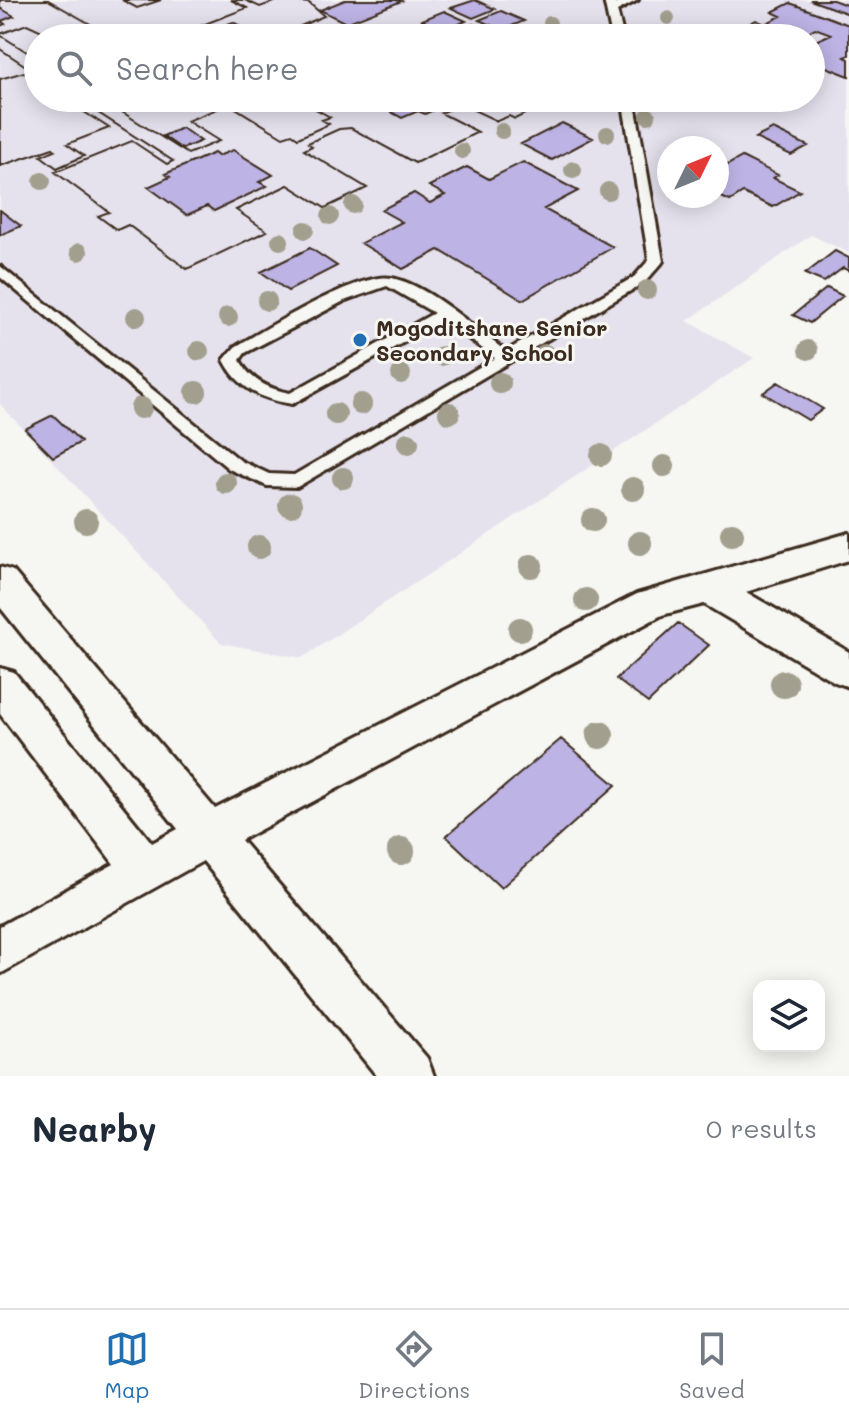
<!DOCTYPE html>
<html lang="en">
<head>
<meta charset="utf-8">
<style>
  :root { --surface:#fff; --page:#f6f6f7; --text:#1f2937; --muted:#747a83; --line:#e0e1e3; --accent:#1f6fb2 }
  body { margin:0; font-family:Mali,sans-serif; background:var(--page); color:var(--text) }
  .controls { position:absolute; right:24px; bottom:24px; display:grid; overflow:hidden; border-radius:16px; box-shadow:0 4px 20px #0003 }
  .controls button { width:72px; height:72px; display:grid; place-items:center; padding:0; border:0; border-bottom:2px solid var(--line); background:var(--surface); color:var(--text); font:40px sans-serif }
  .compass { position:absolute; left:657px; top:136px; width:72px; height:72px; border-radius:50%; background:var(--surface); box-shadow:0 4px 20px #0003; rotate:47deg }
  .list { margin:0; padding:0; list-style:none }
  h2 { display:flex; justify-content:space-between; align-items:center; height:104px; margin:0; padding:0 32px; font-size:34px }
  h2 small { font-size:26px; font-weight:400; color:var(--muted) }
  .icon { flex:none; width:44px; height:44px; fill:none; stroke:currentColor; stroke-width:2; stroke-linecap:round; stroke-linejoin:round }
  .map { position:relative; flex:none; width:849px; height:1076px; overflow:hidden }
  .search { position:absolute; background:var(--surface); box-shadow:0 4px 20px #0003; left:24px; right:24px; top:24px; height:88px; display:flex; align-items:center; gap:20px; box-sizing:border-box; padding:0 28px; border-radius:44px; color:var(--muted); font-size:30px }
  .sheet { height:232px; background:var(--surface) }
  nav { display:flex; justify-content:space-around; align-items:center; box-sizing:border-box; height:112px; border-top:2px solid var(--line); background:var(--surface); font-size:22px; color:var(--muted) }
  nav a { display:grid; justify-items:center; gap:4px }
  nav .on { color:var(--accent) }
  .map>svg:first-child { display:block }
  .built { fill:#e5e2ee; fill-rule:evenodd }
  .building { fill:#bdb3e4; stroke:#3b2a1e; stroke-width:2; fill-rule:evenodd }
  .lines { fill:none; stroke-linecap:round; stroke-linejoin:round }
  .service-casing { stroke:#3b2a1e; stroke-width:6 }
  .minor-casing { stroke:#3b2a1e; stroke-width:6 }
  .service { fill:#f6f6f2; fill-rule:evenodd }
  .minor { fill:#f6f6f2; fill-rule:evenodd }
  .tree { fill:#a39f8e }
  .poi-dot { fill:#1f6fb2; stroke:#f6f6f2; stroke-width:3 }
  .labels { text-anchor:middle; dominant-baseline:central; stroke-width:6; stroke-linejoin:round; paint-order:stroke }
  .poi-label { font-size:22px; font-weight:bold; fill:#3b2a1e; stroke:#f6f6f2; text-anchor:start }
</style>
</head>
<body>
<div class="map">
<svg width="849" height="1076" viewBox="0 0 849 1076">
  <rect width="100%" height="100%" fill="#f6f6f2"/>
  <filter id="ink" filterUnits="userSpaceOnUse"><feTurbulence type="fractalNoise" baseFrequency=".0125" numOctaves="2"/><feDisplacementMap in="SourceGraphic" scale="16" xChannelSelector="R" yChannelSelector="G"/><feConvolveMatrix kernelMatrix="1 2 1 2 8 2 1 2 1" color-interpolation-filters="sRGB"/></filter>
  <g filter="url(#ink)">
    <path class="built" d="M0,0H849V253L811,235L687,321L754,358L302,658L221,643L0,404ZM38,38H811V98H38ZM669,148H717V196H669Z"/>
    <path class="building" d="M0,0H48L92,25L57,38L27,24L0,34V26L5,24L1,21L14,16L0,8Z
      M0,0H48L92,25L57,38L27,24L0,34Z
      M122,0H161L137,8Z
      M122,0H161L137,8Z
      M231,0H245L260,7L279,0L309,3L324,16L298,27L320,38H305L290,31L272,38H246L256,34L233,22L206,32L217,38H194L184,32L247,8Z
      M231,0H245L260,7L279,0L309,3L324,16L298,27L320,38H305L290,31L272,38H194L184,32L247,8Z
      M345,0H400L402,1L346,23L320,10Z
      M475,0L495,9L473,18L451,8Z
      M810,0H833L849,6V14Z
      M790,3L849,25V55L845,57L849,59V76L811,61V43L831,34L815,28L798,38H754L735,31L756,20L765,24L781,16L772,12Z
      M444,11L466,21L443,31L422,20Z
      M501,11L524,21L502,30L479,20Z
      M473,24L495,34L486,38H460L450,33Z
      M411,28L432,38H387Z
      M411,28L432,38H387Z
      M0,35L38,59V74L0,49Z
      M0,35L38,59V74L0,49Z
      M24,72L38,82V98H74L67,101L109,128L67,144L84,156L57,168L41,156L55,150L53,148L0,166V79Z
      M24,72L38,82V98H74L67,101L109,128L67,144L84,156L57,168L41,156L55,150L53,148L0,166V79Z
      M75,98H100L188,154L219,141L187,121L229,104L283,137L292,134L298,138L329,124L322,120L330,117L296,98H365L402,118L418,111L425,114L460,98H545L525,108L531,111L515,119L509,116L497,121L461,104L441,113L478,132L415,163L351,128L339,129L308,143L312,146L304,150L367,188L325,208L288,185L236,210L267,231L187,269L128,225L117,230L98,216L109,212L55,172L132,141L167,164L173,161ZM233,150L273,175L259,182L267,186L214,211L207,206L187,215L148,187L170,177L165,174L214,153L218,156Z
      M75,98H100L188,154L219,141L187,121L229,104L283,137L292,134L298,138L329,124L322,120L330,117L296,98H545L525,108L531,111L515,119L509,116L497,121L461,104L441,113L478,132L415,163L351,128L339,129L308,143L312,146L304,150L367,188L325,208L288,185L236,210L267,231L187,269L128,225L117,230L98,216L109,212L55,172L132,141L167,164L173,161Z
      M562,123L593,138L552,160L521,144Z
      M182,128L201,141L182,149L163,136Z
      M773,129L808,146L791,155L755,138Z
      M742,157L778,175L773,178L800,191L773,207L743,193L730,201L717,195V184L720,182L717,171Z
      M523,162L578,191L544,209L613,247L522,300L439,250L403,269L361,243L402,222L381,210L414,193L430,203L445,195L429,186L467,167L489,179Z
      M0,210L21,226L0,235Z
      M310,248L337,266L288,291L261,272Z
      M835,251L849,258V271L843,268L824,282L805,274Z
      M827,288L843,296L810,323L793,315Z
      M778,382L823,409L808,420L763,393Z
      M53,415L81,442L53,457L25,429Z
      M678,623L709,645L648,703L616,679Z
      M561,739L616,785L501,888L446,836Z"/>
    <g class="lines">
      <g class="service-casing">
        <path id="service" d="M604,0H614L615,4L624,0H638L617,11L624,38H612Z
          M622,98H634L663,261L661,264L644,283L297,487L267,486L229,469L0,277V266L241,461L269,474L294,475L495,358L444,320L292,404C261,399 239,389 224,360L235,347C266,329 359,271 392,278C430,286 475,329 506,351L634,277L649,260ZM387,286L434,313L290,393C268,389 250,380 240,360L245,353L344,301Z"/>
      </g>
      <g class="minor-casing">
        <path id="minor" d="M849,533V560L746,592L849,652V687L835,682L704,604L662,615L241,840L427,1058L434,1076H377L203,861L0,974V926L114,864L0,714V668L14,672L152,843L178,829L0,607V567L13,571L215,809L637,594Z"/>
      </g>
      <use href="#service" class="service"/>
      <use href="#minor" class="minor"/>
    </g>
    <g class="tree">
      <circle cx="668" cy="18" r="7"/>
      <circle cx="550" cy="23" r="7"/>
      <circle cx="648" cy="116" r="8"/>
      <circle cx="502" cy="131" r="8"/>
      <circle cx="607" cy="134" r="8"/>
      <circle cx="462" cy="151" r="8"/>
      <circle cx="573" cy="170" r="9"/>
      <circle cx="42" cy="181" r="9"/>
      <circle cx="608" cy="191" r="9"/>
      <circle cx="353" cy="205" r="9"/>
      <circle cx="330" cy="216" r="9"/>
      <circle cx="305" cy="230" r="9"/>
      <circle cx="280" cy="241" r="9"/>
      <circle cx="79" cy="252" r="9"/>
      <circle cx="647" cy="290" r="10"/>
      <circle cx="267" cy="301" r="10"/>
      <circle cx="136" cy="317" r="10"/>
      <circle cx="228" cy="317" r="10"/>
      <circle cx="808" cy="350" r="10"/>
      <circle cx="199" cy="351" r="10"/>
      <circle cx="545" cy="354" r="10"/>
      <circle cx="442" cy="356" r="10"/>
      <circle cx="401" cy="374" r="10"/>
      <circle cx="500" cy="383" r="11"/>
      <circle cx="196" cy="392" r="11"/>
      <circle cx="361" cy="404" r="11"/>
      <circle cx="141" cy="408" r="11"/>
      <circle cx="449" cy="413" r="11"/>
      <circle cx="336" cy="414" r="11"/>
      <circle cx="408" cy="443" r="11"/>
      <circle cx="601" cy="455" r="11"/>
      <circle cx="664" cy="466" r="11"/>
      <circle cx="343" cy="478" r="11"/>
      <circle cx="226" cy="483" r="11"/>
      <circle cx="633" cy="489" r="12"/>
      <circle cx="290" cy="505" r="12"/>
      <circle cx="593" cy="520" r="12"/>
      <circle cx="86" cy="521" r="12"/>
      <circle cx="732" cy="534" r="12"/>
      <circle cx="640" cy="543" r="12"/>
      <circle cx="259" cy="547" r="12"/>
      <circle cx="531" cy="566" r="12"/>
      <circle cx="586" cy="600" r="12"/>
      <circle cx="520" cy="629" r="12"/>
      <circle cx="784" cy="684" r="14"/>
      <circle cx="600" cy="735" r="14"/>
      <circle cx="401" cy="851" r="14"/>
    </g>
  </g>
  <circle class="poi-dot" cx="360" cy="340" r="8"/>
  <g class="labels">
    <g class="poi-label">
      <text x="376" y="327">Mogoditshane Senior<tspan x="376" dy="25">Secondary School</tspan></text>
    </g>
  </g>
</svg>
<div class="controls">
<button><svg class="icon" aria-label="layers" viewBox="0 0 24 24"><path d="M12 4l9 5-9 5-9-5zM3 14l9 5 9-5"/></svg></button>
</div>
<svg class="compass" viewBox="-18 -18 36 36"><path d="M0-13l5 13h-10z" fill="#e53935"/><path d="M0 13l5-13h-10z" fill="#747a83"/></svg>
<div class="search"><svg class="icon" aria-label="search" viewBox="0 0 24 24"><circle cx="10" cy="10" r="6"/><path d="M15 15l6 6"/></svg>Search here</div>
</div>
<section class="sheet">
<h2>Nearby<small>0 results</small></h2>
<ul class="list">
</ul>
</section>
<nav>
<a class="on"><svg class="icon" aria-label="map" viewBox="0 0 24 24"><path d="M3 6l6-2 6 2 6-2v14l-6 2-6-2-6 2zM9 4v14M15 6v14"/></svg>Map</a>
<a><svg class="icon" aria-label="directions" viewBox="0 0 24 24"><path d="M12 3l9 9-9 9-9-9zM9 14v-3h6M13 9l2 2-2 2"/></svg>Directions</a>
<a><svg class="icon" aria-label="saved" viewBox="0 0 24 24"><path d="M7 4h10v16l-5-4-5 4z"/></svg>Saved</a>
</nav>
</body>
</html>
